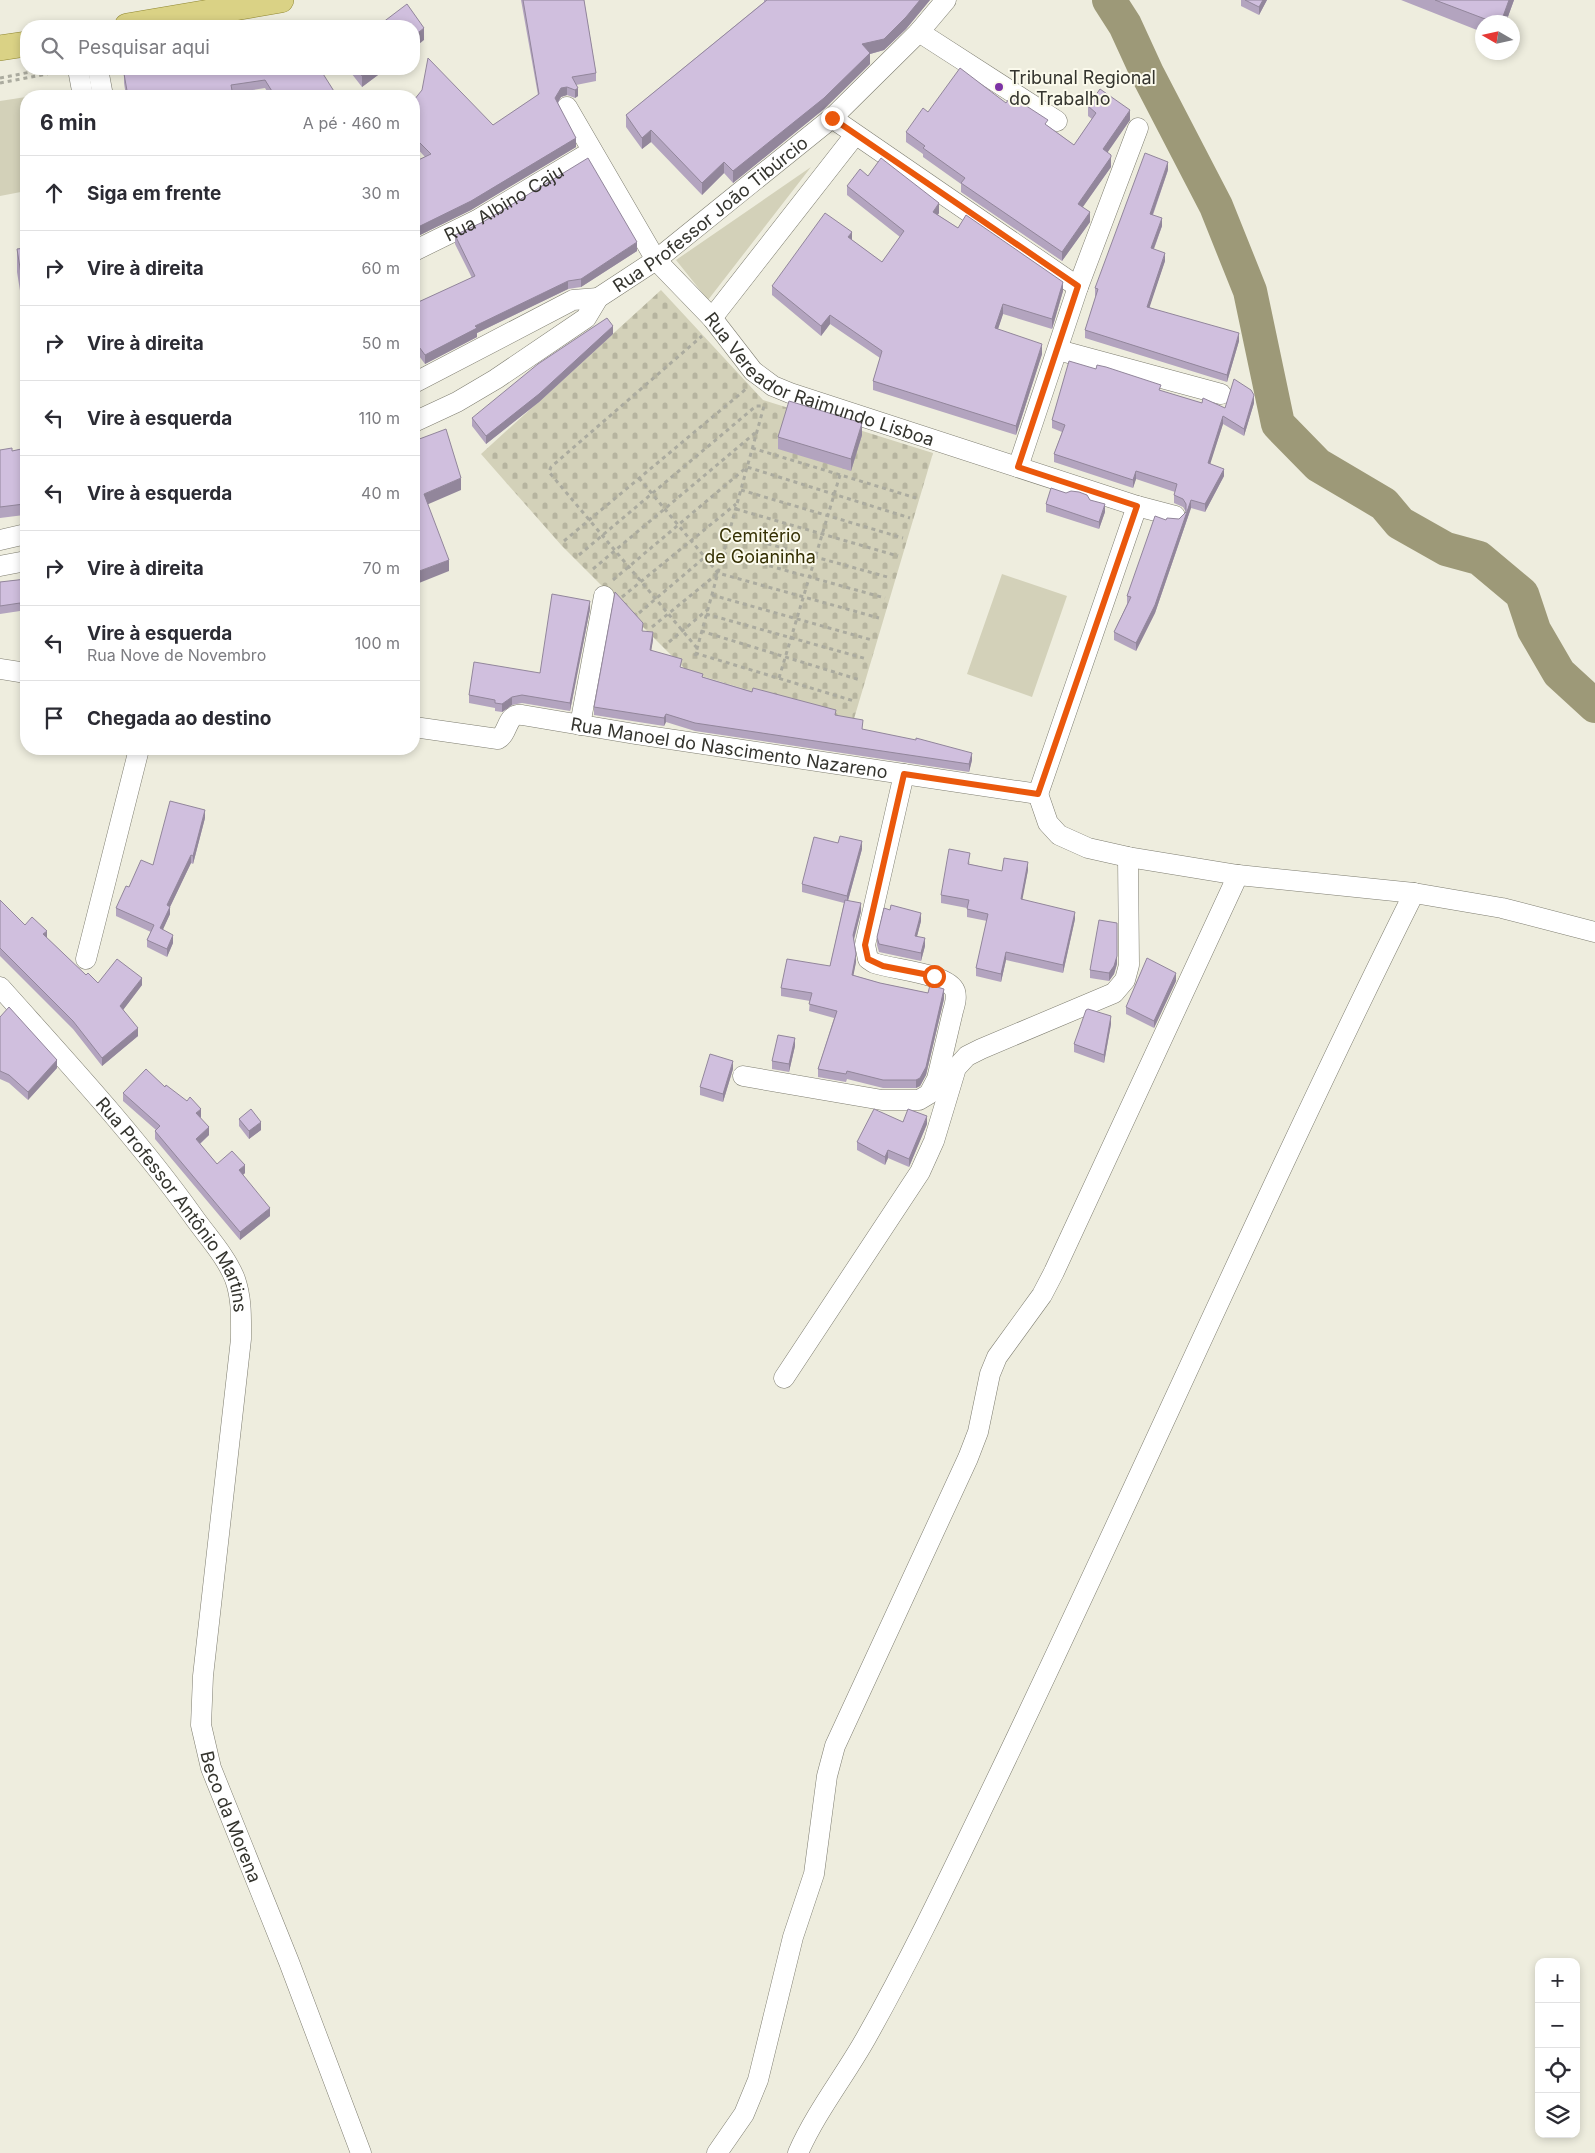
<!DOCTYPE html>
<html lang="pt">
<head>
<meta charset="utf-8">
<style>
  :root { --surface:#fff; --page:#f7f7f7; --text:#2b2b33; --muted:#7c7c81; --line:#e1e1e2 }
  body { margin:0; font-family:Inter,sans-serif; background:var(--page); color:var(--text) }
  .controls { position:absolute; right:15px; bottom:15px; display:grid; overflow:hidden; border-radius:10px; box-shadow:0 2px 8px #0003 }
  .controls button { width:45px; height:45px; display:grid; place-items:center; padding:0; border:0; border-bottom:1px solid var(--line); background:var(--surface); color:var(--text); font:25px sans-serif }
  .compass { position:absolute; left:1475px; top:15px; width:45px; height:45px; border-radius:50%; background:var(--surface); box-shadow:0 2px 8px #0003; rotate:279deg }
  .stop { position:absolute; width:15px; height:15px; margin:-11px; border:4px solid #ea580c; border-radius:50%; background:#fff }
  .stop.end { background:#ea580c; border-color:#fff; box-shadow:0 1px 5px #0008 }
  .list { margin:0; padding:0; list-style:none }
  h2 { display:flex; justify-content:space-between; align-items:center; height:65px; margin:0; padding:0 20px; font-size:21px }
  h2 small { font-size:16px; font-weight:400; color:var(--muted) }
  .list li { display:grid; grid-template-columns:32px 1fr auto; gap:15px; align-items:center; box-sizing:border-box; height:75px; padding:0 20px; border-top:1px solid var(--line) }
  .list b { display:block; font-size:19px; white-space:nowrap }
  .list p { margin:0; font-size:16px; white-space:nowrap; color:var(--muted) }
  .list em { font-size:16px; font-style:normal; color:var(--muted) }
  .icon { flex:none; width:28px; height:28px; fill:none; stroke:currentColor; stroke-width:2; stroke-linecap:round; stroke-linejoin:round }
  .map { position:relative; flex:none; width:1595px; height:2153px; overflow:hidden }
  .search { position:absolute; background:var(--surface); box-shadow:0 2px 8px #0003; left:20px; top:20px; width:400px; height:55px; display:flex; align-items:center; gap:12px; box-sizing:border-box; padding:0 18px; border-radius:20px; color:var(--muted); font-size:19px }
  .panel { position:absolute; background:var(--surface); box-shadow:0 2px 8px #0003; left:20px; top:90px; width:400px; height:665px; border-radius:20px }
  .map>svg:first-child { display:block }
  .cemetery { fill:url(#cemetery-stones) }
  .green { fill:#d3d1b9 }
  .lines { fill:none; stroke-linecap:round; stroke-linejoin:round }
  .river { stroke:#9d9978; stroke-width:34 }
  .minor-casing { stroke:#7e7d70; stroke-width:21 }
  .major-casing { stroke:#908731; stroke-width:26 }
  .path { stroke:#abab9f; stroke-width:3; stroke-dasharray:4 4; stroke-linecap:butt }
  .minor { stroke:#fff; stroke-width:20 }
  .major { stroke:#dad285; stroke-width:25 }
  .wall { fill:#b3a4bf }
  .shaded-wall { fill:#92869b }
  .building { fill:#d0bfde; stroke:#92869b }
  .route { stroke:#ea580c; stroke-width:6 }
  .poi-dot { fill:#7c33a5; stroke:#fbfaec; stroke-width:2 }
  .labels { text-anchor:middle; dominant-baseline:central; stroke-width:4; stroke-linejoin:round; paint-order:stroke }
  .poi-label { font-size:18px; fill:#34342e; stroke:#fbfaec; text-anchor:start }
  .street-label { font-size:18px; fill:#34342e; stroke:#fbfaec }
  .park-label { font-size:18px; fill:#363104; stroke:#fbfaec }
</style>
</head>
<body>
<div class="map">
<svg width="1595" height="2153" viewBox="0 0 1595 2153">
  <defs>
    <pattern id="cemetery-stones" width="16" height="16" patternUnits="userSpaceOnUse" patternTransform="scale(1.25)"><rect width="16" height="16" fill="#d3d1b9"/><path d="M2 7V4a2 2 0 0 1 4 0v3zM10 15v-3a2 2 0 0 1 4 0v3z" fill="#b6b49f"/></pattern>
  </defs>
  <rect width="100%" height="100%" fill="#eeedde"/>
  <path class="cemetery" d="M661,290L763,400L933,453L853,722L688,672L562,546L481,454Z"/>
  <path class="green" d="M26,97V191L0,196V101Z
    M811,167L708,300L676,260Z
    M1002,574L1067,596L1032,697L967,674Z"/>
  <g class="lines">
    <path class="river" d="M1109,0L1125,25L1147,73L1216,206L1250,291L1278,424L1318,465L1384,504L1400,523L1446,549L1479,558L1522,594L1534,630L1559,673L1595,706"/>
    <g class="minor-casing">
      <g id="minor">
        <path d="M919,32L1057,121"/>
        <path d="M78,69L83,96"/>
        <path d="M98,69L103,96"/>
        <path id="s1" d="M567,107L656,260L712,318L753,371L773,386L790,393L1137,506L1175,516"/>
        <path d="M832,118L1078,287"/>
        <path id="s2" d="M414,251L477,220L592,151"/>
        <path d="M712,318L855,135"/>
        <path d="M1058,350L1221,394"/>
        <path d="M414,383L573,300L598,298"/>
        <path id="s3" d="M414,422L457,402L496,379L586,318L598,298L656,260L832,118L919,32L946,0"/>
        <path d="M1018,467L1078,287L1138,128"/>
        <path d="M0,540L26,534"/>
        <path d="M0,566L26,561"/>
        <path d="M0,669L26,673"/>
        <path d="M580,725L604,596"/>
        <path id="s4" d="M414,727L498,739C509,733 506,713 522,715L635,734L1038,794"/>
        <path d="M1038,794L1048,823L1059,835L1088,848L1128,857L1238,875L1414,893L1502,908L1595,932"/>
        <path d="M1038,794L1137,506"/>
        <path d="M86,959L139,749"/>
        <path id="s5" d="M0,987C66,1061 135,1135 193,1216C207,1236 226,1256 235,1279C242,1299 241,1318 241,1339L203,1676L201,1725L211,1768L289,1962L361,2153"/>
        <path d="M743,1076L882,1100H919L929,1094L937,1079L953,1011C955,1004 957,998 955,991C948,973 893,970 874,963L868,959L865,945L904,774"/>
        <path d="M784,1378L920,1172L934,1141L956,1068L967,1056L981,1049L1114,993L1125,980L1129,965L1128,857"/>
        <path d="M717,2153L744,2114L758,2080L793,1937L814,1874L827,1776L835,1746L968,1458L978,1432L990,1374L997,1357L1042,1295L1054,1272L1238,875"/>
        <path d="M798,2153C816,2112 844,2077 866,2038C910,1960 948,1880 987,1799C1132,1499 1265,1192 1414,893"/>
      </g>
    </g>
    <g class="major-casing">
      <path id="major" d="M127,26L281,0
        M0,48L26,44"/>
    </g>
    <path class="path" d="M0,78L46,69L47,74L0,83
      M752,448L916,498
      M639,478L718,573L879,618
      M741,490L903,538
      M736,509L898,556
      M729,533L891,578
      M564,541L746,389
      M723,553L885,598
      M579,555L756,406H764L695,656
      M593,569L755,433
      M613,580L747,467L910,518
      M712,595L872,640
      M622,597L736,504
      M639,613L705,557
      M706,614L867,659
      M652,627L717,574
      M701,631L860,680
      M669,642L707,610
      M697,648L549,472L551,467L702,336
      M695,653L854,701
      M779,678L840,475"/>
    <use href="#minor" class="minor"/>
    <use href="#major" class="major"/>
  </g>
  <path class="wall" d="M521,0H584L596,73V81L576,85L578,96L575,98L567,95L561,97L558,103L576,147L471,210L414,238V162L425,157L414,145V100L493,125L538,95Z
    M764,0H930L906,29L884,50L870,54V64L824,109L733,183L724,173L702,195L651,142L642,149L626,127V115L764,2Z
    M1241,0H1267L1259,15L1241,6Z
    M1401,0H1514L1506,22H1482V32Z
    M348,69H386L362,87Z
    M243,71L337,96H270L265,88L233,93V96H126L124,83V74Z
    M1006,103L1048,126L1074,145L1092,119L1088,116V106L1130,120L1107,152L1111,165V167L1082,207L1090,222L1062,261L961,192V184L923,157V154L906,142V132L928,112Z
    M1168,170L1153,215L1162,226L1154,249L1165,261L1149,307L1239,341L1227,382L1085,338V330L1096,296H1095V288Z
    M868,176L939,213L938,215L958,228L1063,291L1052,329L1003,314L998,329L1042,354L1016,435L873,390V381L880,358L830,324L821,336L772,295V286L852,240L882,262L900,237L847,195V186Z
    M455,235L637,251L581,287L568,289L477,333V337L425,364L419,356V366L414,369V304L472,278L455,244Z
    M26,248V303H22L17,272V249Z
    M613,334L539,402L486,444L472,426V418Z
    M1161,391L1202,403L1225,408L1254,403L1244,436L1223,424L1210,463L1224,476L1205,512L1191,508L1155,613L1136,651L1114,640V632L1127,604V596L1166,520L1179,519L1186,512L1183,507L1174,503V495L1175,492L1136,479L1133,488L1054,462V454L1062,432L1052,428V420Z
    M862,435L851,471L778,449V437Z
    M26,448V520H25L24,515L0,518V450L12,451Z
    M1066,493L1090,500L1105,512L1099,529L1046,512V504Z
    M26,579V632L24,633L20,611L0,614V582Z
    M590,609L570,711L522,703L512,705L502,712L495,711V708L469,703V695L540,673Z
    M643,631L653,640L651,650L682,668L703,677L836,716L863,730L972,760L969,772L695,731L666,722L664,726L594,715V707Z
    M205,818L193,864L191,863L170,907V914L163,929L173,943L167,957L147,947V940L151,932L116,916V908L129,887Z
    M862,849L848,901L861,911L854,939L856,962L853,975L880,983L928,993L944,989V999L926,1075L920,1086L916,1088H883L847,1079L846,1082L818,1077V1069L834,1018L809,1011L810,1001L781,996V988L830,966L844,903L802,892V884Z
    M970,861L969,864L1002,871L1028,870L1022,899L1075,919L1063,973L1006,960L1001,982L976,976V968L987,921L967,917V908L941,903V895Z
    M0,900L25,925L47,938L86,975L98,983L142,985L123,1010L138,1036L102,1066L73,1029L0,956Z
    M921,921L917,936L925,946L921,961L879,952L877,945V937Z
    M1117,964L1114,974L1109,981L1090,978V970Z
    M1176,981L1154,1028L1126,1014V1007Z
    M0,1017L57,1068L28,1100L9,1083L0,1079Z
    M1111,1024L1104,1063L1074,1052V1044Z
    M795,1046L789,1072L772,1069V1061Z
    M733,1069L723,1102L700,1095V1087Z
    M165,1087L201,1117L200,1118L209,1135L200,1144L217,1164L245,1173L243,1175L270,1216L240,1240L155,1139V1131L156,1130L123,1101V1093Z
    M239,1119L261,1130L249,1139L239,1126Z
    M903,1122L927,1124L909,1167L888,1158L885,1165L857,1150V1142Z"/>
  <path class="shaded-wall" d="M920,0H930L906,29L884,50L870,54V64L824,109L733,183V171L862,44Z
    M1263,0H1267L1259,15V7Z
    M1509,0H1514L1506,22H1501Z
    M424,28V40L414,48V36Z
    M371,69H386L362,87V76Z
    M567,87V95L561,97L555,107V98L561,88Z
    M578,88V96L575,98V90Z
    M1130,110V120L1103,159V149Z
    M651,130V142L642,149V138Z
    M576,138V147L471,210L414,238V229Z
    M1111,155V167L1078,214V204Z
    M724,162V173L702,195V183Z
    M1168,162V170L1150,222V214Z
    M939,203V213L933,221V212Z
    M1090,212V222L1062,261V252Z
    M1162,218V226L1151,256V248Z
    M852,232V241L848,237Z
    M637,242V251L581,287V279Z
    M1165,253V261L1147,315V307Z
    M568,281V289L477,333V337L425,364V355L475,326Z
    M1063,282V291L1052,329V319Z
    M1003,304V314L995,338V328Z
    M830,315V324L821,336V326Z
    M613,326V334L539,402L486,444V436Z
    M1239,333V341L1227,382V375Z
    M1042,344V354L1016,435V426Z
    M419,357V366L414,369V360Z
    M1254,395V403L1244,436V429Z
    M1223,416V424L1208,471V463Z
    M862,423V435L851,471V459Z
    M1224,469V476L1205,512V504Z
    M1136,471V479L1133,488V480Z
    M461,478V490L424,506V494Z
    M1191,500V508L1155,613L1136,651V643Z
    M1105,504V512L1099,529V522Z
    M449,560V571L414,585V573Z
    M590,601V609L570,711V703Z
    M653,632V640L650,658V650Z
    M512,697V705L502,712V704Z
    M666,714V722L664,726V718Z
    M972,753V760L969,772V764Z
    M205,810V818L193,864V856Z
    M862,841V849L847,904V896Z
    M191,855V863L169,909L170,907V914L160,936V928L167,905Z
    M1028,862V870L1021,907V899Z
    M861,903V911L853,943V935Z
    M1075,912V919L1063,973V965Z
    M921,913V921L915,944V936Z
    M47,931V939L43,934Z
    M173,935V943L167,957V949Z
    M925,938V946L921,961V953Z
    M1006,952V960L1001,982V974Z
    M856,954V962L852,983V975Z
    M1117,956V964L1114,974L1109,981V973Z
    M1176,973V981L1154,1028V1021Z
    M142,978V985L120,1014V1006Z
    M944,991V999L926,1075L920,1086L916,1088V1080Z
    M1111,1016V1024L1104,1063V1055Z
    M138,1028V1036L102,1066V1058Z
    M795,1038V1046L789,1072V1064Z
    M57,1060V1068L28,1100V1092Z
    M733,1061V1069L723,1102V1094Z
    M201,1109V1117L196,1121V1113Z
    M927,1116V1124L909,1167V1159Z
    M261,1122V1130L249,1139V1131Z
    M209,1127V1135L196,1147V1139Z
    M888,1150V1158L885,1165V1157Z
    M245,1165V1173L239,1178V1170Z
    M270,1208V1216L240,1240V1232Z"/>
  <path class="building" d="M523,0H584L596,73L572,77L578,88L575,90L567,87L561,88L555,98L576,138L471,201L414,229V162L431,154L414,137V100L422,90L428,58L493,125L539,94Z
    M767,0H920L906,17L884,39L862,44L870,53L824,98L733,171L724,162L702,183L651,130L642,138L626,115Z
    M1245,0H1263L1259,7Z
    M1435,0H1509L1501,22H1493Z
    M407,4L424,28L414,36V26H378Z
    M960,68L1006,103L1011,96L1048,120L1045,124L1074,145L1096,113L1088,106L1100,89L1130,110L1103,149L1111,155V157L1078,204L1090,212L1062,252L961,183L965,178L923,148L925,146L906,132L923,108L928,112Z
    M154,69H243V71L247,69H320L337,96H275L265,80L231,85L233,96H128L124,74Z
    M357,69H371L362,76Z
    M1145,153L1168,162L1150,214L1162,218L1151,248L1165,253L1147,307L1239,333L1227,375L1085,330L1098,289L1095,288Z
    M588,158L637,242L581,279L568,281L475,326L477,328L425,355L414,340V304L475,276L455,235L483,222Z
    M881,158L939,203L933,212L958,228L966,215L1063,282L1052,319L1003,304L995,328L1042,344L1016,426L873,381L882,351L830,315L821,326L772,286L825,213L852,232L848,237L882,262L904,231L847,186L860,169L868,176Z
    M26,248V280H22L17,249Z
    M607,318L613,326L539,394L486,436L472,418L538,364Z
    M414,341L419,357L414,360Z
    M1069,361L1096,369L1097,365L1106,367L1161,385L1159,390L1202,403L1203,398L1225,408L1234,379L1251,390L1254,395L1244,429L1223,416L1208,463L1224,469L1205,504L1191,500L1155,605L1136,643L1114,632L1131,597L1127,596L1155,516L1166,520L1167,518L1179,519L1186,512V504L1183,499L1174,495L1177,484L1136,471L1133,480L1054,454L1065,425L1052,420Z
    M789,401L862,423L851,459L778,437Z
    M446,429L461,478L424,494L449,560L414,573V441Z
    M12,448V451L26,448V509H25L24,504L0,507V450Z
    M1051,488L1066,493L1071,491L1079,492L1087,495L1090,500L1105,504L1099,522L1046,504Z
    M26,579V624L24,625L20,603L0,606V582Z
    M615,592L643,623L642,631L653,632L650,650L682,659L680,667L703,674L702,677L752,692L753,688L836,710L835,715L863,720L862,729L916,740V738L972,753L969,764L695,723L666,714L664,718L594,707Z
    M552,594L590,601L570,703L522,695L512,697L502,704L495,703V700L469,695L474,662L540,673Z
    M170,801L205,810L193,856L191,855L167,905L170,907L160,928L173,935L167,949L147,940L154,925L116,908L126,886L129,887L141,860L153,865Z
    M840,836L862,841L847,896L802,884L814,837L838,843Z
    M949,849L970,853L968,864L1002,871L1004,858L1028,862L1021,899L1075,912L1063,965L1006,952L1001,974L976,968L988,914L967,909L969,900L941,895Z
    M0,900L25,925L32,917L47,931L43,934L86,975L88,973L98,983L117,959L142,978L120,1006L138,1028L102,1058L73,1021L0,948Z
    M845,900L861,903L853,935L856,954L852,975L880,983L928,993L930,985L944,989L926,1067L920,1078L916,1080H883L847,1071L846,1074L818,1069L837,1011L809,1004L812,993L781,988L787,959L830,966Z
    M891,905L921,913L915,936L925,938L921,953L879,944L877,937L884,908L890,910Z
    M1099,920L1117,923V956L1114,966L1109,973L1090,970Z
    M1147,958L1176,973L1154,1021L1126,1007Z
    M9,1007L57,1060L28,1092L9,1075L0,1071V1017Z
    M1088,1009L1111,1016L1104,1055L1074,1044L1086,1010Z
    M778,1035L795,1038L789,1064L772,1061Z
    M710,1054L733,1061L723,1094L700,1087Z
    M146,1069L165,1087L166,1085L187,1101L190,1097L201,1109L196,1113L209,1127L196,1139L217,1164L232,1151L245,1165L239,1170L270,1208L240,1232L155,1131L160,1126L123,1093Z
    M251,1109L261,1122L249,1131L239,1119Z
    M874,1109L903,1122L908,1109L927,1116L909,1159L888,1150L885,1157L857,1142Z"/>
  <g class="lines">
    <path class="route" d="M832,118L1078,286L1018,467L1137,506L1038,794L904,774L865,945L868,959L883,966L934,976"/>
  </g>
  <circle class="poi-dot" cx="999" cy="87" r="5"/>
  <g class="labels">
    <g class="poi-label">
      <text x="1009" y="77">Tribunal Regional<tspan x="1009" dy="21">do Trabalho</tspan></text>
    </g>
    <g class="street-label">
      <text stroke="none"><textPath href="#s2" startOffset="102">Rua Albino Caju</textPath></text>
      <text stroke="none"><textPath href="#s3" startOffset="365">Rua Professor João Tibúrcio</textPath></text>
      <text stroke="none"><textPath href="#s1" startOffset="386">Rua Vereador Raimundo Lisboa</textPath></text>
      <text stroke="none"><textPath href="#s4" startOffset="331">Rua Manoel do Nascimento Nazareno</textPath></text>
      <text stroke="none"><textPath href="#s5" startOffset="280">Rua Professor Antônio Martins</textPath></text>
      <text stroke="none"><textPath href="#s5" startOffset="921">Beco da Morena</textPath></text>
    </g>
    <g class="park-label">
      <text x="760" y="535">Cemitério<tspan x="760" dy="21">de Goianinha</tspan></text>
    </g>
  </g>
</svg>
<div class="controls">
<button>+</button>
<button>−</button>
<button><svg class="icon" aria-label="locate" viewBox="0 0 24 24"><circle cx="12" cy="12" r="6"/><path d="M12 2v4M12 18v4M2 12h4M18 12h4"/></svg></button>
<button><svg class="icon" aria-label="layers" viewBox="0 0 24 24"><path d="M12 4l9 5-9 5-9-5zM3 14l9 5 9-5"/></svg></button>
</div>
<svg class="compass" viewBox="-18 -18 36 36"><path d="M0-13l5 13h-10z" fill="#e53935"/><path d="M0 13l5-13h-10z" fill="#7c7c81"/></svg>
<div class="stop" style="left:934px;top:976px"></div>
<div class="stop end" style="left:832px;top:118px"></div>
<div class="search"><svg class="icon" aria-label="search" viewBox="0 0 24 24"><circle cx="10" cy="10" r="6"/><path d="M15 15l6 6"/></svg>Pesquisar aqui</div>
<section class="panel">
<h2>6 min<small>A pé · 460 m</small></h2>
<ul class="list">
<li><svg class="icon" aria-label="ahead" viewBox="0 0 24 24"><path d="M12 20V5M6 11l6-6 6 6"/></svg><div><b>Siga em frente</b></div><em>30 m</em></li>
<li><svg class="icon" aria-label="right" viewBox="0 0 24 24"><path d="M7 20v-9h11M14 6l5 5-5 5"/></svg><div><b>Vire à direita</b></div><em>60 m</em></li>
<li><svg class="icon" aria-label="right" viewBox="0 0 24 24"><path d="M7 20v-9h11M14 6l5 5-5 5"/></svg><div><b>Vire à direita</b></div><em>50 m</em></li>
<li><svg class="icon" aria-label="left" viewBox="0 0 24 24"><path d="M17 20v-9H6M10 6l-5 5 5 5"/></svg><div><b>Vire à esquerda</b></div><em>110 m</em></li>
<li><svg class="icon" aria-label="left" viewBox="0 0 24 24"><path d="M17 20v-9H6M10 6l-5 5 5 5"/></svg><div><b>Vire à esquerda</b></div><em>40 m</em></li>
<li><svg class="icon" aria-label="right" viewBox="0 0 24 24"><path d="M7 20v-9h11M14 6l5 5-5 5"/></svg><div><b>Vire à direita</b></div><em>70 m</em></li>
<li><svg class="icon" aria-label="left" viewBox="0 0 24 24"><path d="M17 20v-9H6M10 6l-5 5 5 5"/></svg><div><b>Vire à esquerda</b><p>Rua Nove de Novembro</p></div><em>100 m</em></li>
<li><svg class="icon" aria-label="arrive" viewBox="0 0 24 24"><path d="M6 21V4h12l-3 4 3 4H6"/></svg><div><b>Chegada ao destino</b></div></li>
</ul>
</section>
</div>
</body>
</html>
